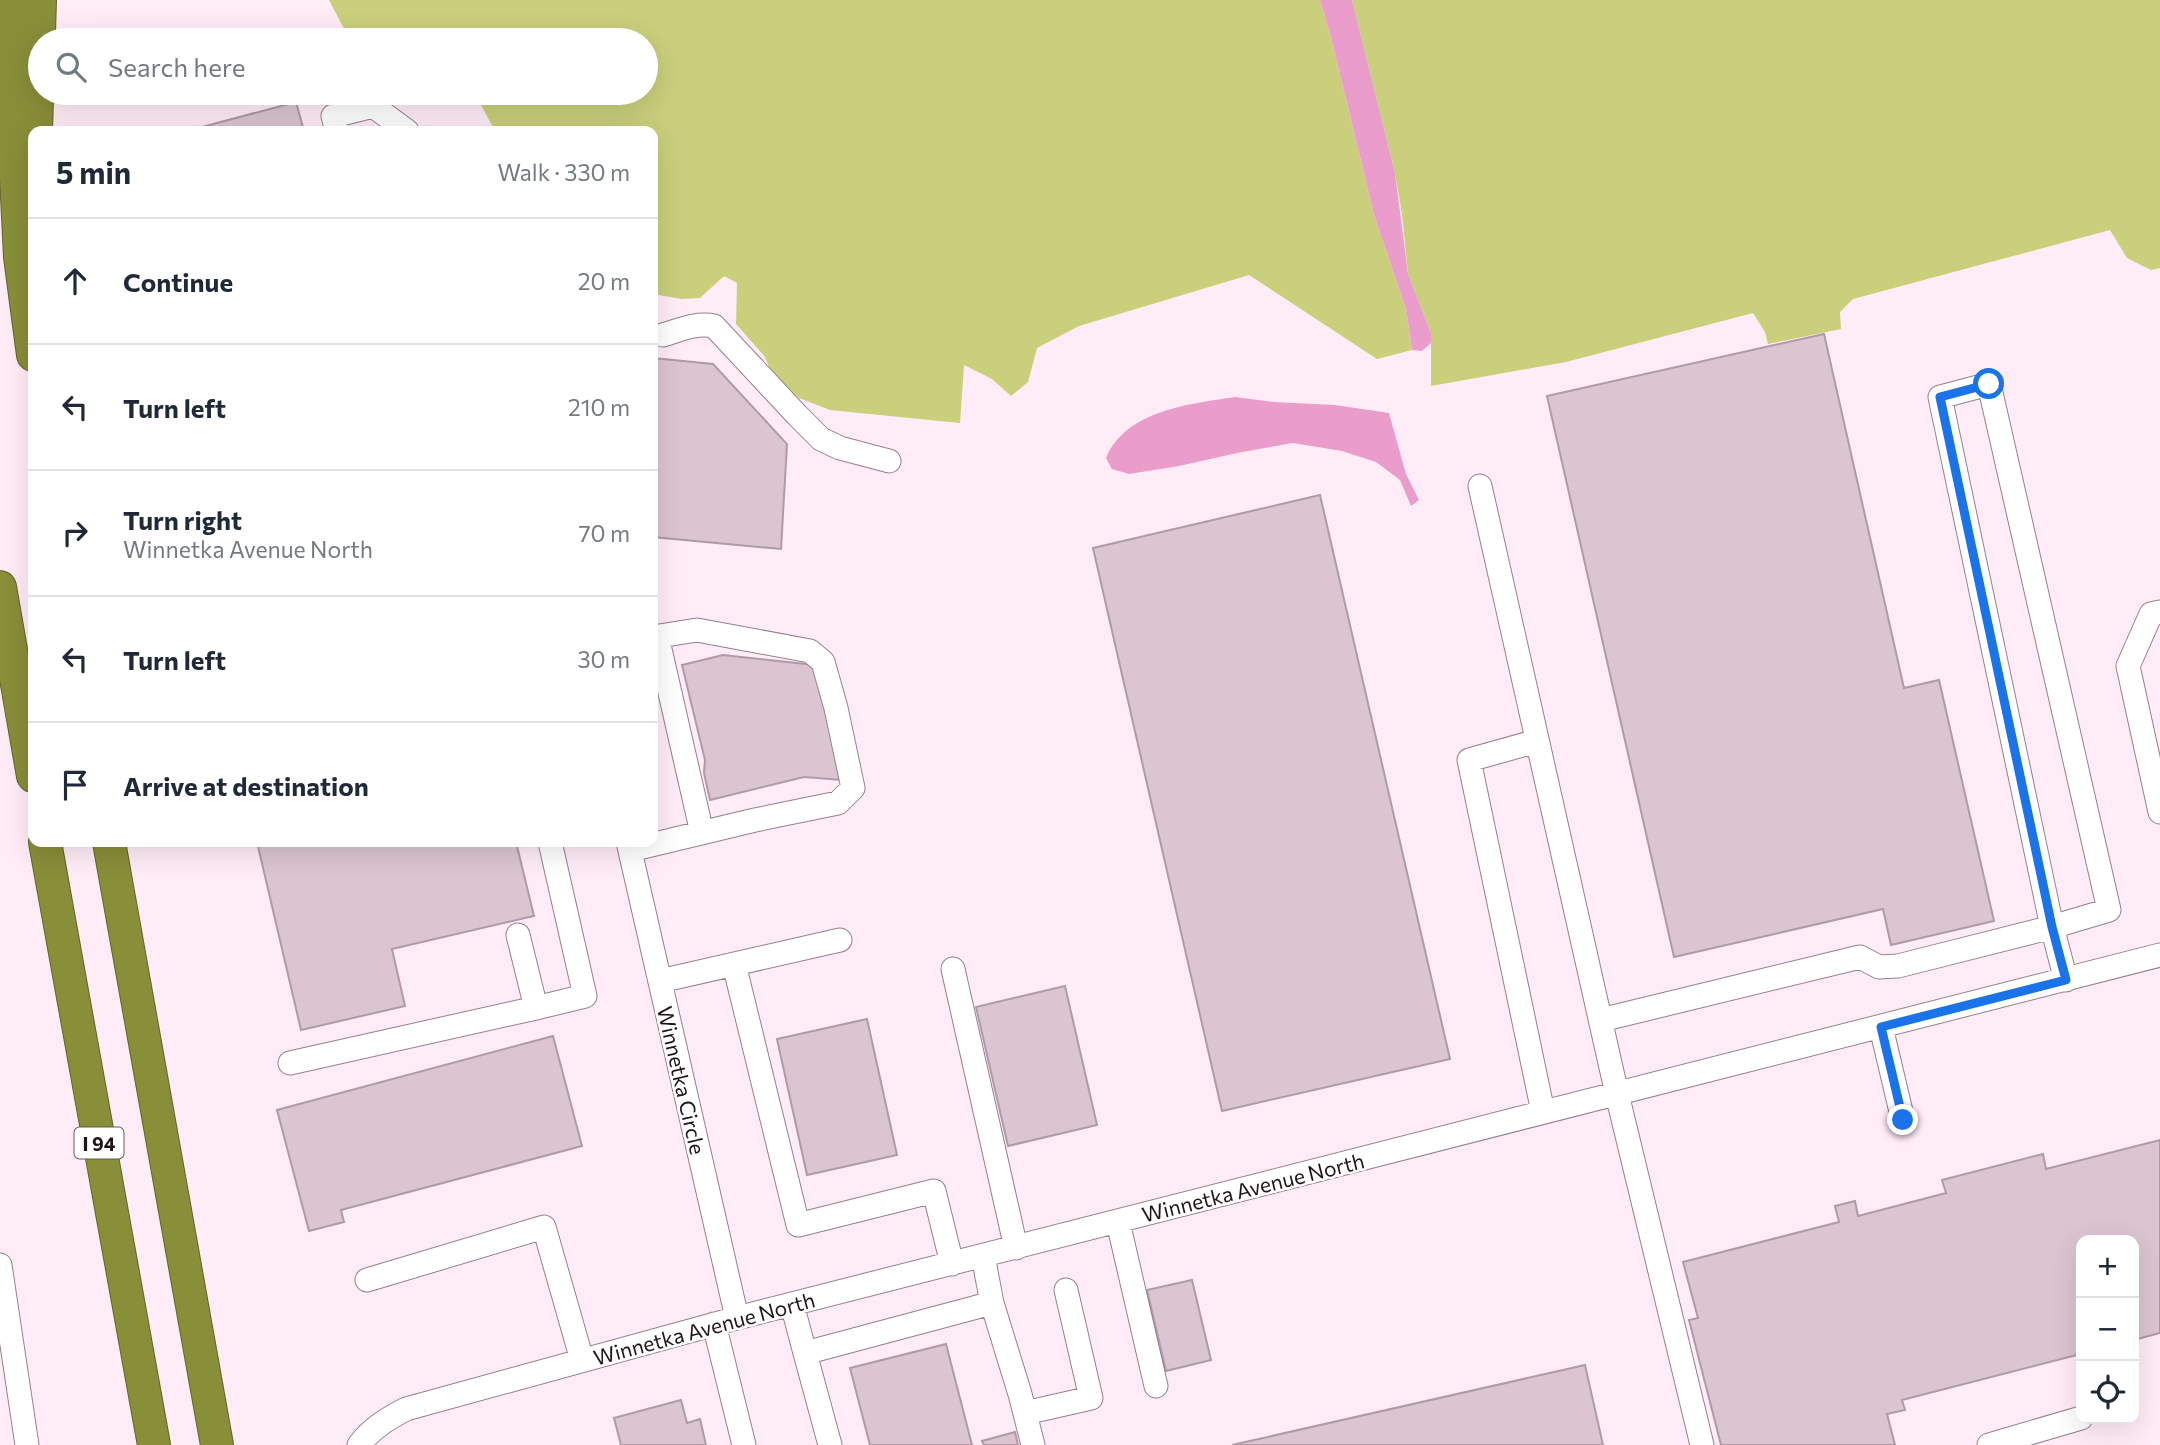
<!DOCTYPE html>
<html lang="en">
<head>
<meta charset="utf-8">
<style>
  :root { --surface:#fff; --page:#f2f2f3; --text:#1f2937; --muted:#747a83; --line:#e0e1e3 }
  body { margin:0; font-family:Commissioner,sans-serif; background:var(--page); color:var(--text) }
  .controls { position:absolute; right:21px; bottom:21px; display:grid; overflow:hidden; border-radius:14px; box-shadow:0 7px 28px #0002 }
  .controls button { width:63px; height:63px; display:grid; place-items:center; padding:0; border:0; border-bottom:2px solid var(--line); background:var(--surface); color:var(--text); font:35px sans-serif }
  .stop { position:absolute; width:21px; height:21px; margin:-16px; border:5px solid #1a73e8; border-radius:50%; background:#fff }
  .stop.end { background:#1a73e8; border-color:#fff; box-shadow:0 2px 7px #0008 }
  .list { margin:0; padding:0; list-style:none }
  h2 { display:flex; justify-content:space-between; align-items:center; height:91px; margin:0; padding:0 28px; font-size:30px }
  h2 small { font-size:23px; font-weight:400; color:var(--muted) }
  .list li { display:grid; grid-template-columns:46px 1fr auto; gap:21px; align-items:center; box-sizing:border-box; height:126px; padding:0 28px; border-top:2px solid var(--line) }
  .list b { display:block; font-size:26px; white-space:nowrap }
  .list p { margin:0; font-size:23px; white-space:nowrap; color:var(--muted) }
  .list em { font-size:23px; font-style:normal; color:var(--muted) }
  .icon { flex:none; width:38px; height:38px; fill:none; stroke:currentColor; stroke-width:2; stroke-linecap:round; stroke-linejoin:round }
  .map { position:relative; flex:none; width:2160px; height:1445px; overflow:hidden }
  .search { position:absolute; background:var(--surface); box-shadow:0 7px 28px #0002; left:28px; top:28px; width:630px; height:77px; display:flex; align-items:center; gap:18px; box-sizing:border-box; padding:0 24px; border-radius:38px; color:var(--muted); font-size:26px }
  .panel { position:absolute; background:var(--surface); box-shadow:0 7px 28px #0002; left:28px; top:126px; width:630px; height:721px; border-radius:14px }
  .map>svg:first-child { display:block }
  .green { fill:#c9cf7b }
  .water { fill:#ea9dcb }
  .building { fill:#dbc5d1; stroke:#af9aa6; stroke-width:2 }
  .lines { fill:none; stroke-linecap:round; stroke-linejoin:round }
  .minor-casing { stroke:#94808b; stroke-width:25 }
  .highway-casing { stroke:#63642e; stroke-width:34 }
  .minor { stroke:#fff; stroke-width:23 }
  .highway { stroke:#898e39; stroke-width:32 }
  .route { stroke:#1a73e8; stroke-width:9 }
  .labels { text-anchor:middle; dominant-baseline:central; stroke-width:5; stroke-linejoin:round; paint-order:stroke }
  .shield { fill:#fff; stroke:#605b5e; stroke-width:2 }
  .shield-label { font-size:19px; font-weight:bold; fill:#1c1519 }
  .street-label { font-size:21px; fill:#1c1519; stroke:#fff }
</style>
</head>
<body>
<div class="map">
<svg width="2160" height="1445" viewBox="0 0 2160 1445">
  <rect width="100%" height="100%" fill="#ffecf7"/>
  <path class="green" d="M329,0H1320L1331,37L1374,215L1406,309L1412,350L1377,359L1249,275L1079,326L1037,348L1028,382L1011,396L992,379L964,365L960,423L830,410L799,398L772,374L765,357L736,324L737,283L724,276L700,298L681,299L653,294V131H495L481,105L457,94L446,103L394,100L386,93H646V40H350Z
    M1352,0H2160V268L2151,270L2127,258L2110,230L1853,299L1840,312L1841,329L1768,344L1765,332L1753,313L1566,362L1431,386V333L1408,274L1402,214L1395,173Z"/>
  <path class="water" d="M1320,0H1352L1395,173L1408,274L1431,333V343L1422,351L1412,350L1406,309L1374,215L1331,37Z
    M1235,397L1273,402L1335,405L1389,413L1406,474L1419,500L1411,506L1400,480L1376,462L1342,451L1293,443L1237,453L1179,466L1129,474L1112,469L1106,458C1126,410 1190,404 1235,397Z"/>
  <path class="building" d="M296,102L304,131H187Z
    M1824,334L1904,688L1939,680L1994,921L1891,945L1883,909L1674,957L1547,396Z
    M653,358L713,364L787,444L781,549L653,537Z
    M1320,495L1450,1059L1222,1111L1093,548Z
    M723,655L815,665L841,780L804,777L710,800L704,773L705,760L682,665Z
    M257,842H516L534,916L392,949L405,1006L301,1030Z
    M1065,986L1097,1125L1008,1146L976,1007Z
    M867,1019L897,1155L807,1175L777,1039Z
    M553,1036L582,1146L341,1210L344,1222L309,1231L277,1110Z
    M2160,1140V1333L2134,1340V1240H2081V1354L1902,1400L1905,1410L1887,1414L1895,1445H1721L1689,1320L1698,1318L1683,1262L1839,1222L1835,1206L1855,1201L1858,1216L1946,1193L1942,1180L2043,1154L2046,1169Z
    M1192,1280L1211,1360L1166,1371L1147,1290Z
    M946,1344L972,1445H870L850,1368Z
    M1585,1365L1603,1445H1232Z
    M681,1400L687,1423L700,1419L706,1445H621L614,1418Z
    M1015,1432L1018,1445H984L982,1441Z"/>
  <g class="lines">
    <g class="minor-casing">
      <path id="minor" d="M337,131L333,116L373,106L407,131
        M663,335C679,330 697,322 714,326L797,415L821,439L840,448L889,461
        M1480,486L1617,1094L1702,1445
        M2160,612L2151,614L2128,666L2160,812
        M657,636L702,833
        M1537,741L1469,760L1543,1112
        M628,842L737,1318
        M630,850L755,820L838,803L853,788L836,708L823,662L810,651L697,630L653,637
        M518,935L536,1008L585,996L550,842
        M734,964L798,1225L934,1191L952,1264
        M953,969L1016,1248
        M660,981L840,940
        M1601,1020L1860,957L1879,967L1898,966L2052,927L2109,910L1989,384L1940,397L2052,927L2066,980
        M1881,1027L1903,1120
        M290,1063L536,1008
        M1118,1222L1156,1386
        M0,1265L27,1445
        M367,1280L544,1227L582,1360
        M992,1303L1020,1394L1033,1445
        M792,1304L805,1353L992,1303L983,1256
        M714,1324L744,1445
        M805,1353L830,1445
        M1025,1413L1091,1398L1066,1290
        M359,1445C372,1428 387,1419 406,1409L737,1318L2160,955
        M1989,1445L2081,1418"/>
    </g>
    <g class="highway-casing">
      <path id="highway" d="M10,0V57L20,257L33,355
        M36,131L40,0
        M0,587L33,776
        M45,842L154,1445
        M109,842L217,1445"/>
    </g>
    <use href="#minor" class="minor"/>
    <use href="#highway" class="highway"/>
  </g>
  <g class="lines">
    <path class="route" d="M1903,1120L1881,1027L2066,980L2052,927L1940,397L1989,384"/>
  </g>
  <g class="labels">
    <rect class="shield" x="74.5" y="1127.5" width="49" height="31" rx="5"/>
    <g class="shield-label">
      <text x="99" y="1143">I 94</text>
    </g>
    <g class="street-label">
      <text transform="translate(682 1080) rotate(77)">Winnetka Circle</text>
      <text transform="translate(1253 1187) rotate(-14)">Winnetka Avenue North</text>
      <text transform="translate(704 1328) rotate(-15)">Winnetka Avenue North</text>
    </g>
  </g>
</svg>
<div class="controls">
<button>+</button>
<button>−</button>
<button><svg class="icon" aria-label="locate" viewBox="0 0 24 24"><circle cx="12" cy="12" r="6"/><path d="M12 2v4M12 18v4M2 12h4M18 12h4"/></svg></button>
</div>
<div class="stop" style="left:1989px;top:384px"></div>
<div class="stop end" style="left:1903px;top:1120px"></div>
<div class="search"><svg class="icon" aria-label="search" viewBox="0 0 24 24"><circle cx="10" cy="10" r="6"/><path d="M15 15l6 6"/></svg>Search here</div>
<section class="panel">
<h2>5 min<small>Walk · 330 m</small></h2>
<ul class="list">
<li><svg class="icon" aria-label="ahead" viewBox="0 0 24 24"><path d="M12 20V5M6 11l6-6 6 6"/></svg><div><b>Continue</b></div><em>20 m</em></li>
<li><svg class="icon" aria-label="left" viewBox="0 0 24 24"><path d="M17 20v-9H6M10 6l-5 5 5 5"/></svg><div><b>Turn left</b></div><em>210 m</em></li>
<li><svg class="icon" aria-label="right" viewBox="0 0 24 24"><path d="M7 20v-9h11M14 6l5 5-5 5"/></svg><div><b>Turn right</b><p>Winnetka Avenue North</p></div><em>70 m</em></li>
<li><svg class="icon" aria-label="left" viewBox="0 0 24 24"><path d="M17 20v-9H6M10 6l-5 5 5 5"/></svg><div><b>Turn left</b></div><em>30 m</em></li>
<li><svg class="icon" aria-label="arrive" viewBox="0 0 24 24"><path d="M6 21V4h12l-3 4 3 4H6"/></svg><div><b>Arrive at destination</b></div></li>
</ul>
</section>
</div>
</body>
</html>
